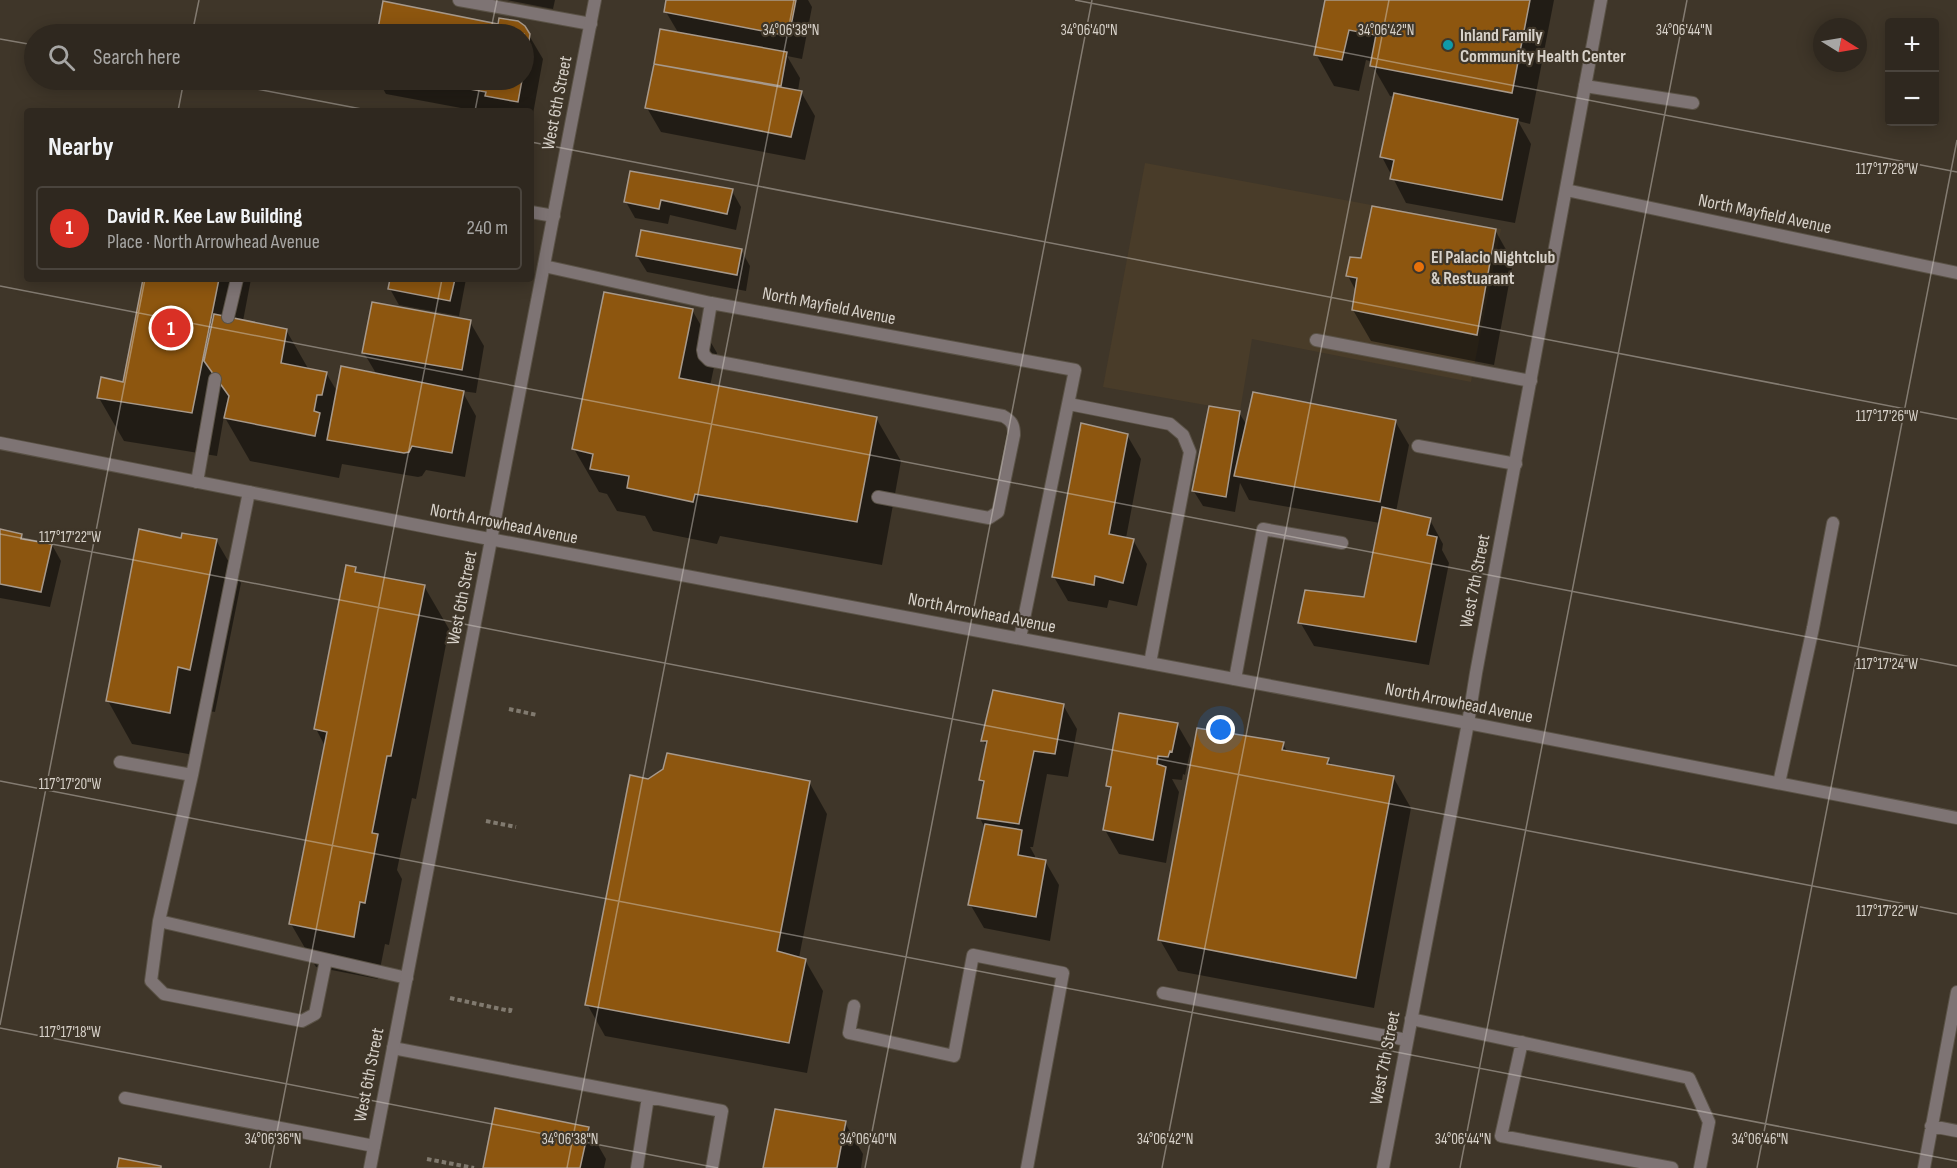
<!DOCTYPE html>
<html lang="en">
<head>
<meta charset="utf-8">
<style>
  :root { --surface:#2f281f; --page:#3b342c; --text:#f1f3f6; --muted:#a7a6a4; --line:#4a443d; --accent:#d93025 }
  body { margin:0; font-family:"Sofia Sans Condensed",sans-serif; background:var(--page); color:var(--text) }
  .controls { position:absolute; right:18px; top:18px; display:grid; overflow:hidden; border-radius:6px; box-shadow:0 3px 15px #0003 }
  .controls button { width:54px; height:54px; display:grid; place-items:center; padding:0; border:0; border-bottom:2px solid var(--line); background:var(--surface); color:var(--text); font:30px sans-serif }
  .compass { position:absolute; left:1813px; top:18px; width:54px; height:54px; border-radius:50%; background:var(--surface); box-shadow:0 3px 15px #0003; rotate:101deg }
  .you { position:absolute; left:1221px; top:730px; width:21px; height:21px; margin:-15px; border:4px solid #fff; border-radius:50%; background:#1a73e8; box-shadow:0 0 0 9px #1a73e833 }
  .badge { display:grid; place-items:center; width:39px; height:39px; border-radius:50%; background:var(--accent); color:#fff; font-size:20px; font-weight:700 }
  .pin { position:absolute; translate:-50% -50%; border:3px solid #fff; box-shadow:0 2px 6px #0006 }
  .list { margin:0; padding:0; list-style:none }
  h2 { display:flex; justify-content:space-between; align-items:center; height:78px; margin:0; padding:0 24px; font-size:26px }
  h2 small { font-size:20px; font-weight:400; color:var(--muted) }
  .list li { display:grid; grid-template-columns:39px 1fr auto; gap:18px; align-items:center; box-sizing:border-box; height:84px; margin:0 12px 12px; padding:0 12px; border:2px solid var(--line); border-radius:6px }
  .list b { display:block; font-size:22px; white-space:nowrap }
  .list p { margin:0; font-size:20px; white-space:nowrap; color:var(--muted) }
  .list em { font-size:20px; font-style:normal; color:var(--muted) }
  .icon { flex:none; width:33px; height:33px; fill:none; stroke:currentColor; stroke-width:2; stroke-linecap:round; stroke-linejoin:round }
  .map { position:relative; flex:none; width:1957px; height:1168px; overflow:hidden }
  .search { position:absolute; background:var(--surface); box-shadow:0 3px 15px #0003; left:24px; top:24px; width:510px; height:66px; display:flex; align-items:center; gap:15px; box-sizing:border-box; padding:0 21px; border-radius:33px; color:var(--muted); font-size:22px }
  .panel { position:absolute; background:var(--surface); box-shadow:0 3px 15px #0003; left:24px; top:108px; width:510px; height:174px; border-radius:6px }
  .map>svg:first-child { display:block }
  .built { fill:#493c29 }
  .shadow { fill:#0007 }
  .building { fill:#8d560f; stroke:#a7998b; stroke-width:1.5 }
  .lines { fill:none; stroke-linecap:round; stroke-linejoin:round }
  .service-casing { stroke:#5a5246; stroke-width:14 }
  .minor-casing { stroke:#5a5246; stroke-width:14 }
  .tertiary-casing { stroke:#5a5246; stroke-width:14 }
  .path { stroke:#817a6f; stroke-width:4; stroke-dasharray:4.5 3; stroke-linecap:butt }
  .service { stroke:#7e7474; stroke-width:12 }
  .minor { stroke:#7e7474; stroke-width:12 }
  .tertiary { stroke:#7e7474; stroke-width:12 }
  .ticks { fill:none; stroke:#d7d1c9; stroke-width:1.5; stroke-opacity:0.45 }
  .culture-dot { fill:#0f9aa8; stroke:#3f3629; stroke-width:2 }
  .food-dot { fill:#e8710a; stroke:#3f3629; stroke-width:2 }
  .labels { text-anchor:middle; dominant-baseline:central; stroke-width:4.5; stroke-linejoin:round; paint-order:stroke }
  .poi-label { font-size:18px; font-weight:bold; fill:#d7d1c9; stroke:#3f3629; text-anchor:start }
  .street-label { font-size:18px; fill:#d7d1c9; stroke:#3f3629 }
  .ticks-label { font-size:15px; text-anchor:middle; fill:#d7d1c9; stroke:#3f3629; stroke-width:4.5; stroke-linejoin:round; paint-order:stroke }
</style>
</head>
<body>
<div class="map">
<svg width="1957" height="1168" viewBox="0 0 1957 1168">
  <rect width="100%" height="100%" fill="#3f3629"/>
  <path class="built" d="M1145,163L1501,229L1471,382L1252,339L1240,411L1103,387Z"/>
  <path class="shadow" d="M507,0H555L553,9Z
    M668,0H808L812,7L802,59L787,56L800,78L798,91L801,92L815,116L805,160L661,132L647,108L661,31L679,34L666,12Z
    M1326,0H1554L1530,124L1518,121L1531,144L1515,223L1406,203L1382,157L1394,97L1390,96L1372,65L1373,62L1366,60L1359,91L1334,86L1316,54Z
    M384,3L499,26L524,27L543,59L531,125V111H477L386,94L378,80H524V34H378Z
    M732,191L741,207L736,230L670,215L668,224L635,218L626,202Z
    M1495,230L1513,262L1494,365L1371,341L1353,310L1356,291L1348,276L1362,260Z
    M741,250L750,266L746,291L647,272L637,256Z
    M144,279H251L243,321L286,330L309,370L326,373L338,393L377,375L364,353L470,322L484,346L476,393L462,391L476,416L465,477L426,470L422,476L418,477L342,464L339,478L250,461L224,416L217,456L124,441L99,398L124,383Z
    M391,279H466L459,316L399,305L390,289Z
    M692,310L717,353L710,386L876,418L901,461L882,565L720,536L717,544L653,531L645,516L617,511L607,494L599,492L574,449Z
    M1239,413L1247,425L1395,421L1409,445L1396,512L1430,520L1443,544L1442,550L1449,563L1429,665L1314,646L1300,622L1366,598L1380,523L1249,500L1240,483L1235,512L1203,506L1193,490Z
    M1127,435L1141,459L1126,538L1133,540L1147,564L1137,606L1109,600L1107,608L1068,601L1054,577Z
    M0,530L21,535L24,541L52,545L61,561L50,607L0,598Z
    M182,540H216L241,583L215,712L203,710L194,755L132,744L108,701Z
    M355,569L358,574L424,586L449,629L416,799L412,798L397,870L402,879L389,945L385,944L378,979L316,967L291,924L325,746L316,729Z
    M1063,705L1077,729L1068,777L1047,774L1033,847H1030L1035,856V860L1045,861L1059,885L1050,941L984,928L970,904L986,829L979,817L984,786L980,779L987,748L983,740Z
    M1177,724L1191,748L1185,775L1183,774L1182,780L1172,779L1179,792L1166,863L1119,854L1105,830L1111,792L1108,785Z
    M1283,744L1288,753L1328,759L1332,766L1393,777L1411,808L1374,1008L1178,971L1160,940Z
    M649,781L809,782L827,814L799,958L805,960L823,991L807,1073L605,1036L587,1004Z
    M845,1123L863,1154L861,1168H765Z
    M588,1128L606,1159L604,1168H485Z"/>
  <path class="building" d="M666,0H796L789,36L664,12Z
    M1325,0H1530L1512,93L1370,66L1376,35L1349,30L1342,60L1314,55Z
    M383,1L498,24L499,18L518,21L525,26L530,34L524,74V34H377Z
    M660,29L787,52L781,86L654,64Z
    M654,64L802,91L791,137L645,108Z
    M421,80H522L518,102L485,96L486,92Z
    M1394,93L1518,119L1502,200L1390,179L1394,160L1380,157Z
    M630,171L733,189L727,214L661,200L659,209L624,202Z
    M1372,206L1496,229L1477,335L1352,310L1357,278L1346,276L1350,257L1361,258Z
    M641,230L742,249L737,275L636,256Z
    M143,279H219L192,413L97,398L101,377L123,382Z
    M390,279H455L450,301L388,289Z
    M604,292L693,309L679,378L877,417L857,522L695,494L693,502L627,488L629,476L590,469L593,454L572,449Z
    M372,302L471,320L462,370L362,353Z
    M214,314L287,329L281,363L327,372L322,395H317L314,411L320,413L315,436L224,418L229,396L204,361Z
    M341,366L464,391L452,453L412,446L409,452L404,453L327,440Z
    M1253,392L1396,420L1380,502L1234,476Z
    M1209,406L1240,411L1226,497L1192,491Z
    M1081,423L1128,434L1109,534L1134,539L1123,583L1095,576L1094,585L1052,577Z
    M1382,507L1431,518L1427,535L1437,537L1416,642L1298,623L1305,590L1364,597Z
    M0,529L22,534L21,539L52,544L41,592L0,584Z
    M139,529L181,538L182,533L217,539L190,670L178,667L170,713L106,701Z
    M346,565L356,567L355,572L425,585L391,756H387L372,833L378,834L365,903L360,902L354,937L289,924L327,732L314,729Z
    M993,690L1064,704L1055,754L1034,751L1019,824L977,818L984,781L979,780L987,741H981Z
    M1119,713L1178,723L1172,752L1170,751L1168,757L1158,756L1157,764L1166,767L1153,840L1103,830L1111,787L1106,786Z
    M1197,728L1284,742L1282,750L1329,758L1327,764L1394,776L1356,978L1158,940Z
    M667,753L810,781L777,951L806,959L789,1043L585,1005L630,775L648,779L663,769Z
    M985,824L1022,830L1018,855L1046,860L1036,917L968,905Z
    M495,1108L589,1127L580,1168H483Z
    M775,1109L846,1121L837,1168H763Z
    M119,1158L161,1166V1168H117Z"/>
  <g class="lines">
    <g class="service-casing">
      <path id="service" d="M1585,86L1693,103
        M531,212L554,216
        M544,266L711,303L1075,370L1020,638
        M711,303L703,350L704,355L709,360L1003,416C1012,421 1014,425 1014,435L998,512L989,518L878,497
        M228,317L237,279
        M1316,340L1531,381
        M1069,404L1170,424L1183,435L1190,452L1150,663
        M1418,446L1516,464
        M197,482L215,379
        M1235,679L1263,529L1342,543
        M120,762L192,775L159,921L407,978
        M192,775L249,492
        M1779,783L1813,628L1833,523
        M159,921L151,981L164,994L302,1021L315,1014L326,960
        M1163,993L1407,1040
        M854,1006L849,1033L954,1056L973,955L1063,973L1027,1168
        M1411,1019L1689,1078L1709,1122L1700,1168
        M1522,1042L1501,1136L1672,1168
        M393,1048L722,1111L712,1168
        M125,1098L374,1146
        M1931,1126L1957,1131
        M637,1168L648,1097
        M1924,1168L1957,992"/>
    </g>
    <g class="minor-casing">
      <path id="minor" d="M459,0L591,24
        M1566,190L1957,273
        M1383,1168L1468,723L1476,673L1601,0"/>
    </g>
    <g class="tertiary-casing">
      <path id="tertiary" d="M0,443L442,530L1468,723L1957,818
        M370,1168L595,0"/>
    </g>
    <path class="path" d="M509,709L537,715
      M486,821L516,827
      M450,998L510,1011L511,1007
      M427,1159L474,1168"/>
    <use href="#service" class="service"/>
    <use href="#minor" class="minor"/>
    <use href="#tertiary" class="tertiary"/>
  </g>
  <path class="ticks" d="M1075,0L1957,172M192,34L199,0M490,34L497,0M0,39L34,45M210,80L372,111M178,111L184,80M475,111L481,80M531,142L1957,419M0,286L1957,666M0,534L1957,914M0,781L1957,1161M0,1025L145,279M0,1028L718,1168M270,1168L442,279M567,1168L794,0M865,1168L1092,0M1162,1168L1389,0M1460,1168L1687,0M1757,1168L1957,140"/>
  <circle class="culture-dot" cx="1448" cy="45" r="6"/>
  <circle class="food-dot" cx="1419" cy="267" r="6"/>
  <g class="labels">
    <g class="poi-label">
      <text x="1460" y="35">Inland Family<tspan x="1460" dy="21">Community Health Center</tspan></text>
      <text x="1431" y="257">El Palacio Nightclub<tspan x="1431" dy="21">&amp; Restuarant</tspan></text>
    </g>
    <g class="street-label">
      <text transform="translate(557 103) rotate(-79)">West 6th Street</text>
      <text transform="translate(1765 214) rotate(12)">North Mayfield Avenue</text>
      <text transform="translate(829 306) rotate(11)">North Mayfield Avenue</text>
      <text transform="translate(504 524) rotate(11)">North Arrowhead Avenue</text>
      <text transform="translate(1475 581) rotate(-79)">West 7th Street</text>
      <text transform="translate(462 598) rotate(-79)">West 6th Street</text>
      <text transform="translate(982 613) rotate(11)">North Arrowhead Avenue</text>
      <text transform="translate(1459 703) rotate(11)">North Arrowhead Avenue</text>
      <text transform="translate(1385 1058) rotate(-79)">West 7th Street</text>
      <text transform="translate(369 1075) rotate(-79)">West 6th Street</text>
    </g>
  </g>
  <g class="ticks-label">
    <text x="791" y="35">34°06'38"N</text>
    <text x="1089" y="35">34°06'40"N</text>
    <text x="1386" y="35">34°06'42"N</text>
    <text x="1684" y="35">34°06'44"N</text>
    <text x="1887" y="174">117°17'28"W</text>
    <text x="1887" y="421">117°17'26"W</text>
    <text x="70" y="542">117°17'22"W</text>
    <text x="1887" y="669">117°17'24"W</text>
    <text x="70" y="789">117°17'20"W</text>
    <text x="1887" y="916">117°17'22"W</text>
    <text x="70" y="1037">117°17'18"W</text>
    <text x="273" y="1144">34°06'36"N</text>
    <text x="570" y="1144">34°06'38"N</text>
    <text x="868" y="1144">34°06'40"N</text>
    <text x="1165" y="1144">34°06'42"N</text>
    <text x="1463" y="1144">34°06'44"N</text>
    <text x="1760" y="1144">34°06'46"N</text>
  </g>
</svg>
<div class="controls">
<button>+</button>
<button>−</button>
</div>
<svg class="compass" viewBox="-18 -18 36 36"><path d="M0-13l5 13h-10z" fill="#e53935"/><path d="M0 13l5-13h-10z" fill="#a7a6a4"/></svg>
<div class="you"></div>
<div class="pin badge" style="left:171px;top:328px">1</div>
<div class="search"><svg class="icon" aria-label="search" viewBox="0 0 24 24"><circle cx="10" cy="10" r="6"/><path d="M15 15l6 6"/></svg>Search here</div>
<section class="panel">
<h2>Nearby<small></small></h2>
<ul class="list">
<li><span class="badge">1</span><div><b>David R. Kee Law Building</b><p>Place · North Arrowhead Avenue</p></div><em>240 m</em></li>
</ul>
</section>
</div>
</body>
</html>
